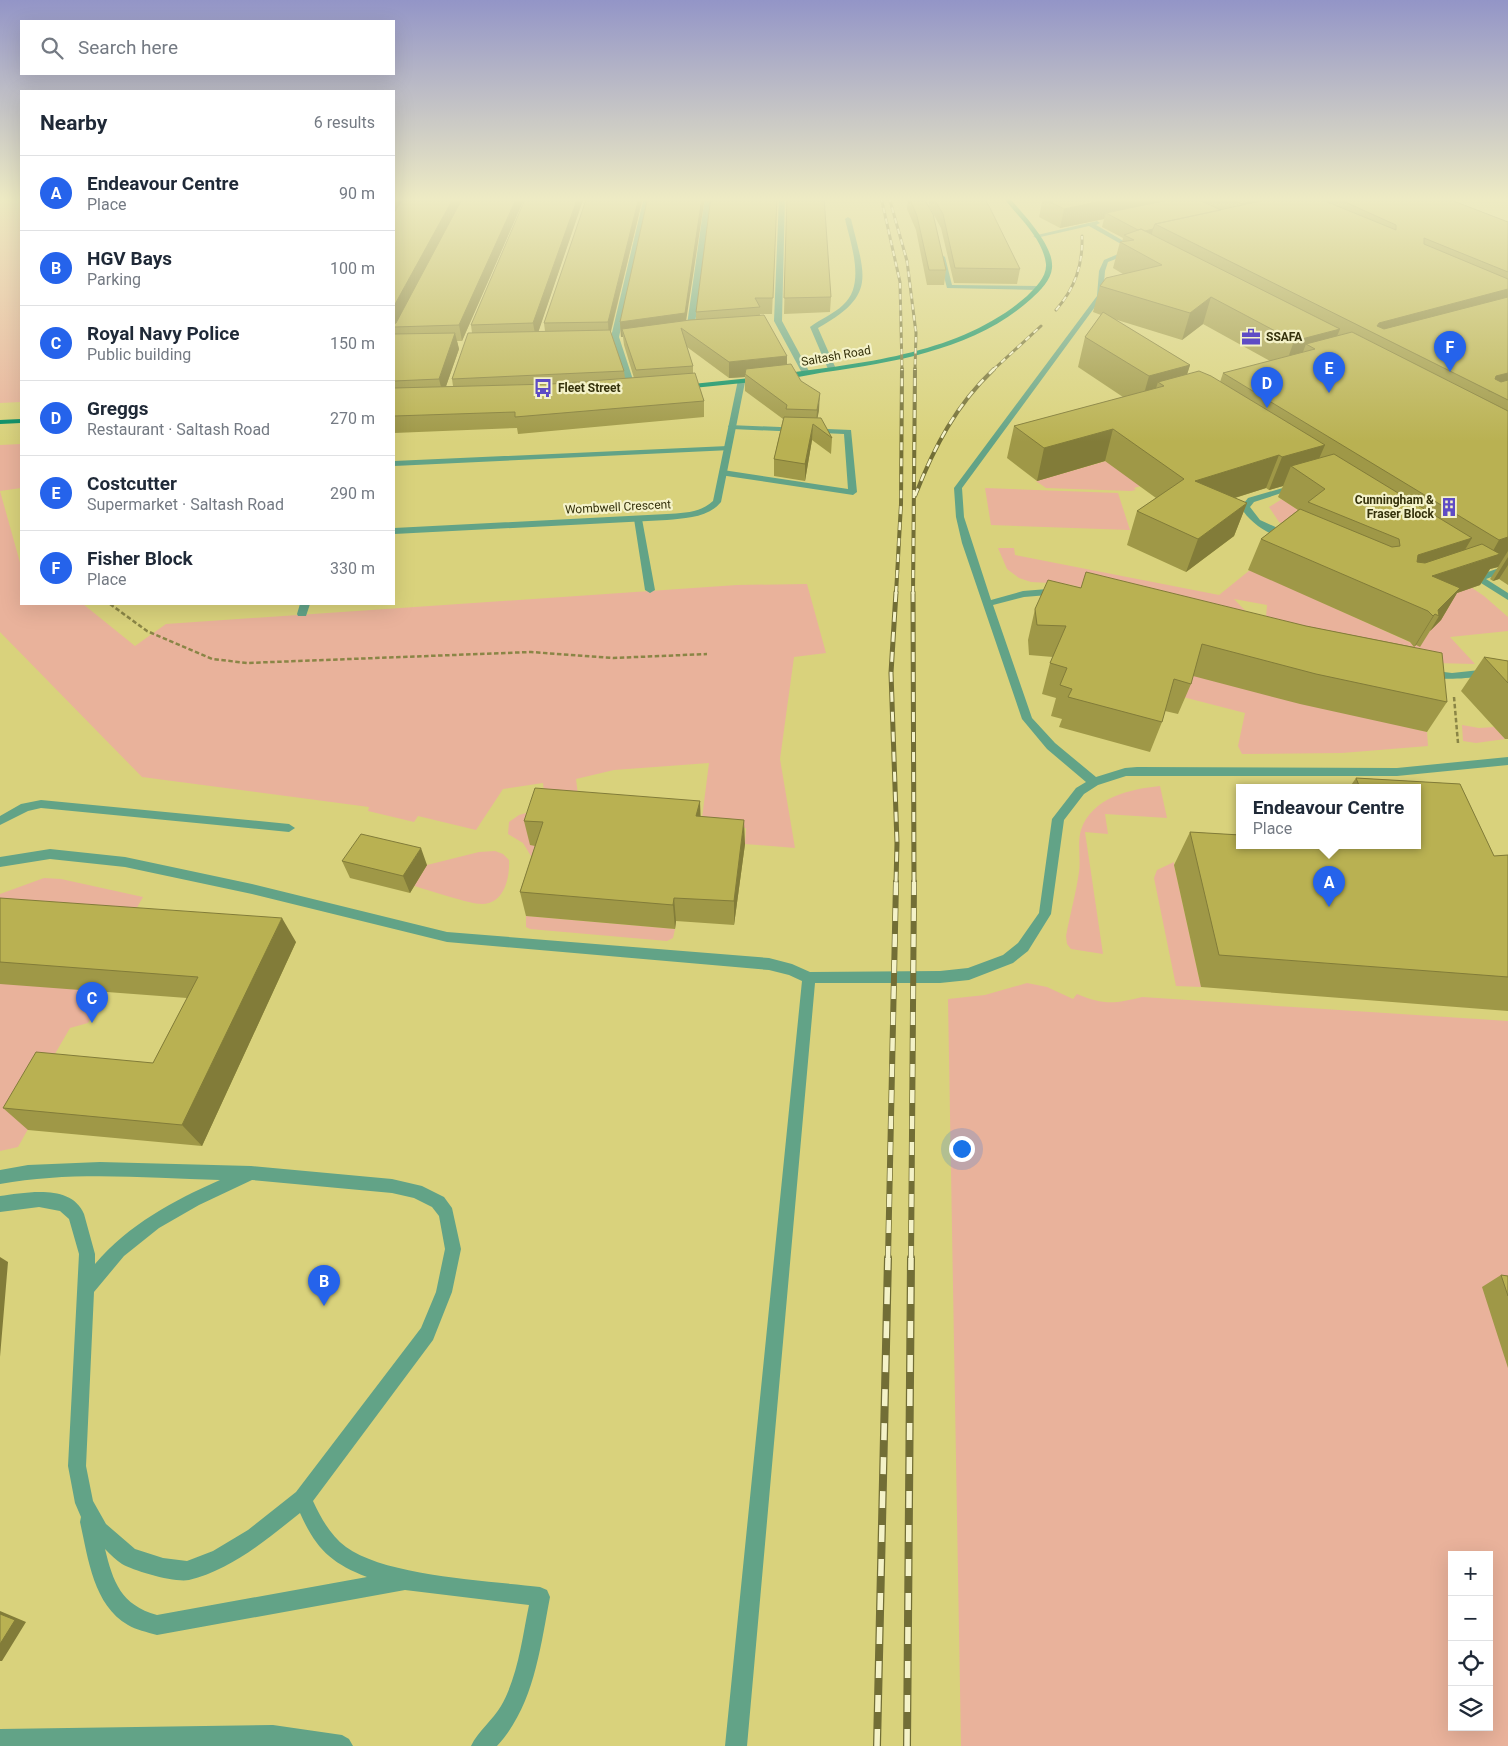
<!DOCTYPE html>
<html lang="en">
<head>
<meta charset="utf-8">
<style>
  :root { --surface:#fff; --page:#f2f2f3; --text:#1f2937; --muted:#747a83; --line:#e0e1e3; --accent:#2563eb }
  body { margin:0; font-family:Roboto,sans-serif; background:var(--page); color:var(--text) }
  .controls { position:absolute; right:15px; bottom:15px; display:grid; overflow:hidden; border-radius:0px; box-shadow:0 5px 20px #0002 }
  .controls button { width:45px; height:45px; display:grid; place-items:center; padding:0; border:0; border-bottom:1px solid var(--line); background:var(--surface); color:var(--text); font:25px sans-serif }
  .you { position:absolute; left:961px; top:1148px; width:18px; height:18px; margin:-12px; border:4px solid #fff; border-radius:50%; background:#1a73e8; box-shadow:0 0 0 8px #1a73e833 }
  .badge { display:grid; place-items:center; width:32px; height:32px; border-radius:50%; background:var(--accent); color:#fff; font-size:16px; font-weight:700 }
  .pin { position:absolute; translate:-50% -41px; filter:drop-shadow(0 1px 2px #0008) }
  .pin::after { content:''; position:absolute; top:26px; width:18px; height:15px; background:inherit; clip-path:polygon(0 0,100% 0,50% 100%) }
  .popup { position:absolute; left:1236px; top:784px; width:185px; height:65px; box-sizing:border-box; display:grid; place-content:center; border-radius:0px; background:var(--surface); filter:drop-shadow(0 1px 4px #0005); font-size:16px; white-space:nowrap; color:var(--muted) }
  .popup b { font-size:19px; color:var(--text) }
  .popup::after { content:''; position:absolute; left:50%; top:100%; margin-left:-10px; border:10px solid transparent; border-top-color:var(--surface) }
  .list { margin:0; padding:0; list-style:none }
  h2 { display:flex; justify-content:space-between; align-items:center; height:65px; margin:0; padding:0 20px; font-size:21px }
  h2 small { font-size:16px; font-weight:400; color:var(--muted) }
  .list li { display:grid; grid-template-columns:32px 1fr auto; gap:15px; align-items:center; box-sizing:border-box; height:75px; padding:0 20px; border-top:1px solid var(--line) }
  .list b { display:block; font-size:19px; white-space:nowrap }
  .list p { margin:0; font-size:16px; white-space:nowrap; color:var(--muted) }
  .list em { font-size:16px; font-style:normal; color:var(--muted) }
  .icon { flex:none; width:28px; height:28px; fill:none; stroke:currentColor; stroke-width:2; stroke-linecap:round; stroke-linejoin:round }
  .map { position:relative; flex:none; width:1508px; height:1746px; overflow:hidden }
  .search { position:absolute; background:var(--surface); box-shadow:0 5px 20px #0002; left:20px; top:20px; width:375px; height:55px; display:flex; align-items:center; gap:12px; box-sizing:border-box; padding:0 18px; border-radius:0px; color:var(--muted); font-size:19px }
  .panel { position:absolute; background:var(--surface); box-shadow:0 5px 20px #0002; left:20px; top:90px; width:375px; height:515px; border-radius:0px }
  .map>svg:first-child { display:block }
  .green { fill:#e9b29b; fill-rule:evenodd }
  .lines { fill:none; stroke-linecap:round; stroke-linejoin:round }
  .path { stroke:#8a8546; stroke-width:2.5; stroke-dasharray:4.5 2.5; stroke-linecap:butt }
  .lane { fill:#62a387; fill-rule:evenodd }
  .street { fill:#62a387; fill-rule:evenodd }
  .secondary { fill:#008c64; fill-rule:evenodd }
  .rail-far4-casing { stroke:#726e36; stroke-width:3 }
  .rail-far3-casing { stroke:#726e36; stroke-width:4 }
  .rail-far2-casing { stroke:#726e36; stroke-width:5 }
  .rail-far1-casing { stroke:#726e36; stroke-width:6 }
  .rail-casing { stroke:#726e36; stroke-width:8 }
  .rail-far4 { stroke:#f4f2c8; stroke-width:2; stroke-dasharray:5.5; stroke-linecap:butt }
  .rail-far3 { stroke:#f4f2c8; stroke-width:2.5; stroke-dasharray:8; stroke-linecap:butt }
  .rail-far2 { stroke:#f4f2c8; stroke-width:3; stroke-dasharray:10; stroke-linecap:butt }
  .rail-far1 { stroke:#f4f2c8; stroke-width:4.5; stroke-dasharray:13; stroke-linecap:butt }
  .rail { stroke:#f4f2c8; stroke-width:5.5; stroke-dasharray:17; stroke-linecap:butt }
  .wall { fill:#9f9847; fill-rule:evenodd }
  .shaded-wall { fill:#827c39 }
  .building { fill:#b9b152; stroke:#827c39 }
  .labels { text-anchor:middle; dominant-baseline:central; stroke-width:4.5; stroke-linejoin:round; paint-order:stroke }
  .far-poi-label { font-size:12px; font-weight:bold; fill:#34310b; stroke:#f4f2c8; text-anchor:start }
  .far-street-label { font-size:12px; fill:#34310b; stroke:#f4f2c8 }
</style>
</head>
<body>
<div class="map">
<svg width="1508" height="1746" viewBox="0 0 1508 1746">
  <rect width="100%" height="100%" fill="#d9d27c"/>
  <path class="green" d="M0,197H21V402L0,403Z
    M21,444V488L0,491L21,566V604H83L135,646L166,624L737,585L807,584L826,653L794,657L780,759L795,848L745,844L746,828L701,826L709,763L614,770L576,779L578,795L545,800L543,783L503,789L476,830L418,816L414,822L368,811L369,807L142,777L0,632V445Z
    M1127,455L1162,480L1134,488L1136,490L1131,491L1046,488L1036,481Z
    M985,488L1118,493L1130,530L991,525Z
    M1282,499L1354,549L1352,550L1279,522L1269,507Z
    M998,548H1014L1015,555L1219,595L1250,570L1416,645L1459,579L1484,596L1508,617V631L1450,637L1475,664L1435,663L1266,617L1267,605L1234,599L1263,629L1067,584L1031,582L1019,578L1007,569Z
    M1162,668L1427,732L1428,746L1342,753L1242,754L1238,746L1245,713L1183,697Z
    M1462,725L1479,728L1494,727L1505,739L1476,743L1463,741Z
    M1160,786L1167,818L1105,814L1108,834L1085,832L1103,954L1071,949L1067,944L1066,936C1070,915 1076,893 1079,872C1081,859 1077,843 1081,830C1092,797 1131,789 1160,786Z
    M526,813L561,848L534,861L523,843L508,834L509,822L519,815Z
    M495,851L503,854L509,860C510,878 504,904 482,904C469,904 429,890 414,886L427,865L479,852Z
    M1174,862V865L1201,987L1176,986L1154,878L1157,870Z
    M44,878L61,879L143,897L124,930L0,923V894Z
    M526,916L675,929L673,938L667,941L530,929L526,927Z
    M0,974L115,975L88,1023L70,1028L45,1071L37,1113L18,1147L0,1151Z
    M1027,983L1047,987L1073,999L1077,994C1103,1005 1115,1004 1142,997L1508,1021V1746H961L948,999L985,995ZM1452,1555H1489V1727H1452Z"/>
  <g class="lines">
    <path class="path" d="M110,604L147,631L212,659L247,663L531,652L613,658L707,654
      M1454,697L1458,743"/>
    <path class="lane" d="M705,197H711L694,332L690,334L686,332Z
      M848,217L851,219C865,277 877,295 818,328L836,369L832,371L828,369L810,327C820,319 834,314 843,305C866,285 851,245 845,219Z
      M1097,221L1100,223L1096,225L1139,250L1108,262L1105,271L1103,296L962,488L964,517L991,600L1023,591L1060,588L1065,591L1060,594L1024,597L993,605L1032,718L1055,743L1096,777L1125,768L1137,767L1397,768L1508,757V765L1397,776H1126L1098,785L1084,794L1064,820L1051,914L1028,951L1013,963L969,980L940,983H815L747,1746H725L802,981L789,975L769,970L447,942L252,894L125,867L50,859L0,867V857L50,849L125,857L252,884L447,932L769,958L792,964L810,972L940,971L968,968L1003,955L1018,943L1039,913L1052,819L1076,788L1086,782L1047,749L1022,719L962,543L956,517L954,488L1097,296L1099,271L1104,260L1130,249L1089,226L1036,238L1033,236Z
      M942,255L945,257L952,285L1039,286L1042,288L1039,290L947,288L939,257Z
      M729,425L851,430L857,492L853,495L720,475L719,473L723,470L848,489L844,434L732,429L728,427Z
      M728,446H731V450L394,466V461Z
      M1293,485L1300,487L1254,502L1250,507L1260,520L1291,534V538C1274,540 1248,522 1241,507L1248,498Z
      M638,516L642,519L655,590L650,593L645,590L634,519Z
      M1508,565V571L1486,579L1508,593V600L1465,573L1470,570L1479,575Z
      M300,604H310L306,616H298L297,614Z
      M1508,667V673C1491,675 1434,685 1423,673L1428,670L1452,673Z
      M41,800L289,824L295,828L289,832L41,808L28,811L0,825V816L21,804Z
      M100,1162L251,1166L392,1179L422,1186L444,1197L452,1208L461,1249L452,1292L433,1340L313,1501C321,1518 330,1535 346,1547C385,1576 490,1581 540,1587L547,1590L550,1597C540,1649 534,1706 497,1746H471C478,1731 493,1720 501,1706C518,1676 522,1639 529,1605L405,1590L157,1635C147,1632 136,1630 128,1625C93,1605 88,1557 80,1522L81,1517L75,1503L68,1466L79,1254L69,1219L60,1211L39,1207L0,1212V1196C25,1193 71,1183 84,1214L95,1254V1264C129,1224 173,1201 220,1180C147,1178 72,1171 0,1184V1170L28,1165ZM252,1180L392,1193L414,1198L432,1207L439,1216L445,1249L436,1292L421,1328L296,1492L248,1530L213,1551L187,1561L163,1558L135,1549L106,1524L93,1501L86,1466L94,1292L124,1256L159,1228L199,1205ZM300,1513C316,1549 331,1563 367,1577L157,1615C121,1605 113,1582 105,1549C110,1554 116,1560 122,1564C134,1571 175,1583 189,1580C231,1570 266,1540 300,1513Z
      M273,1725L342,1735L349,1739L353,1746H0V1729Z"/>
    <path class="street" d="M644,197H650L619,337L637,392L633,394L629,392L611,337Z
      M779,197H785L782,321L810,373L806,375L802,373L774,321Z
      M738,380L745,382L721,502C708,518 686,518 667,520L394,534V528L667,514C683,513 700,513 713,501Z"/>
    <path class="secondary" d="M1003,197H1009C1023,215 1054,244 1052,268C1051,280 1040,291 1031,299C977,348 897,362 826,372C811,374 792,380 777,378V374H780C863,363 961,354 1027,296C1035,288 1047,277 1046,264C1043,238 1018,217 1003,197Z
      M760,377H763V381L683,389L679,387L683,385Z
      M21,419V423L0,424V420Z"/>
    <g class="rail-far4-casing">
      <path id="rail-far4" d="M881,197L900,282L902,370
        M889,197L907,261L916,333L915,370
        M1056,310C1075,288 1083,265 1082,236
        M993,370L1041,326"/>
    </g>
    <g class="rail-far3-casing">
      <path id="rail-far3" d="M915,496C934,447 956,405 994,369
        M896,594L901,504L902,369
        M913,594L915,369"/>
    </g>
    <g class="rail-far2-casing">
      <path id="rail-far2" d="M896,592L891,673L897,843L896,883
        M913,592L914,883"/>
    </g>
    <g class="rail-far1-casing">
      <path id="rail-far1" d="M888,1259L896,882
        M911,1259L914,882"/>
    </g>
    <g class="rail-casing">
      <path id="rail" d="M877,1746L888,1258
        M907,1746L911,1258"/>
    </g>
    <use href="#rail-far4" class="rail-far4"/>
    <use href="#rail-far3" class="rail-far3"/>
    <use href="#rail-far2" class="rail-far2"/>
    <use href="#rail-far1" class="rail-far1"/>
    <use href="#rail" class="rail"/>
  </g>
  <path class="wall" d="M394,197H525L462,341H457L459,349L446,386H453L452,379L472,333L471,325L584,197L538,332L545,331L544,323L587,197H643L611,332L624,371L625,378H634L624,345L623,337H621L620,322L686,321L696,320V312L777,197L772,314H760V315L787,356V364L801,381L819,410L817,418L832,438L831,454L812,440L805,481L774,476V459L783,419L745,391V377L729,378L687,347L693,366V373L704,401V417L518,434L517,428L394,433Z
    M787,197L831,297L830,312L784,314Z
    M908,197H923L946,270L944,285H927L916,230L907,209Z
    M929,197H983L1020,269L1017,284L954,283L941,228L929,206Z
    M1194,197H1443L1508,222V585L1499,579L1493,581L1490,579L1498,567L1490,569L1480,585L1457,593L1441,620L1430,631L1420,647L1416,645L1414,647L1447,702L1427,732L1300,704L1193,676L1191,684L1178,714L1165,711L1162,722L1150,752L1059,727L1062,719L1051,716L1056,698L1042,694L1050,663L1053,657L1029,655L1028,640L1035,609L1081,588L1306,626L1414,647L1410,642L1248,570L1261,539L1298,510L1278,497L1283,486L1269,490L1266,488L1235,498L1247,503L1234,536L1186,572L1127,545L1137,511L1156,498L1105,461L1037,481L1007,458L1014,426L1123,397L1078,367L1085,337L1101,315L1093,312L1100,286L1123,274L1113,268L1120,242H1122L1123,238L1102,227L1104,219L1060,228L1039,217L1043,198L1197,199ZM1114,319L1182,340L1203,324L1270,361L1223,373L1220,382L1187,374L1190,365Z
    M1484,657L1508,661V739H1505L1461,691Z
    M1356,778L1460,784L1494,856L1508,855V1011L1201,987L1174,865L1190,832L1240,835V846H1418V788H1349Z
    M700,801V817L745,844L734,925L676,921L675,929L526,916L520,892L535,846L530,845L524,821Z
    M342,861L427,865L410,893L350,878Z
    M0,898L296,942L202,1146L28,1130L3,1108L153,1063L187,998L0,984Z
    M1501,1275L1508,1276V1368L1482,1287Z"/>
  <path class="shaded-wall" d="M394,197H407L394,218Z
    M454,197H465L394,327V306Z
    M517,197H525L462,341L459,325Z
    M578,197H584L536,339L533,323Z
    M639,197H643L609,338L608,322Z
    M702,197H705L685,328H681L622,329L623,337H621L620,322Z
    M1120,197H1181L1106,213L1104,219L1060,228L1064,209Z
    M1153,229L1150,243L1141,232Z
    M1508,289V312L1374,334L1379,323Z
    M1211,297L1203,324L1182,340L1190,313Z
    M1340,329L1329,356L1306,344L1298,365L1284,369L1294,341Z
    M455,333L459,349L443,395L439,379Z
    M787,356V372L745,374V377L729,378V362Z
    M1190,365L1180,397L1158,382L1151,404L1140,408L1149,376Z
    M1508,373V397L1488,391L1496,376Z
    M820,393L819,410L816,427L817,410Z
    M813,424L812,440L805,481V464Z
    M1113,429L1105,461L1037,481L1044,448Z
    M1325,445L1311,477L1291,466L1283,486L1269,490L1282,457Z
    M1279,455L1266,488L1183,514L1195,481Z
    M1247,503L1234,536L1186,572L1198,539Z
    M1508,537V551L1498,567L1490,569L1480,585L1457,593L1441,620L1430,631L1439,616L1432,576L1489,558L1499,540Z
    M1472,538L1454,568L1400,586L1418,555Z
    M1508,557V565L1499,579L1493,581Z
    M1435,614L1416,645L1414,647L1433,616Z
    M700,801L701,826L696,816Z
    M744,820L745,844L734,925V901Z
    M421,848L427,865L410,893L403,876Z
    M674,898L676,921L675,929L673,905Z
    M282,918L296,942L202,1146L182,1125Z
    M0,1257L8,1262L0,1357Z
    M0,1611L26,1622L2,1661H0Z"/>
  <path class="building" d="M404,197H454L394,306V213Z
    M463,197H517L459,325L394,327V324L396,323Z
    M526,197H578L533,323L471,325Z
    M587,197H639L608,322L544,323Z
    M648,197H702L685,313L620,322Z
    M711,197H777L773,298H755L760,307L696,312Z
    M787,197H824L831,297L784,298Z
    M909,197H923L933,214L946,270H929L917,216Z
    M933,197H983L989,206L1020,269L955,268L943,214Z
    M1047,197H1120L1064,209L1043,198Z
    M1182,197L1197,199L1221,210L1155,224L1153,229L1145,231L1141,229L1138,230L1106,213Z
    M1225,197H1276L1242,204Z
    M1279,197H1315L1396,230V225L1334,197H1443L1508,222V272L1424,238V244L1508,279V289L1379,323L1377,326L1384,329L1508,297V373L1496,376L1495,379L1501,382L1508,380V400L1155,224Z
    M1141,229L1340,329L1294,341L1211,297L1190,313L1100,286L1106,278L1162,265L1120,242L1134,240L1124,235Z
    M1103,312L1190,365L1149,376L1085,337Z
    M764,315L787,356L729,362L681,328L693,366L636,370L622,329L690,320Z
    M610,330L624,371L452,379L468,333Z
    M1352,332L1508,411V537L1499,540L1223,373L1315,349L1306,344Z
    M455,333L439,379L394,381V334Z
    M791,364L801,381L820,393L817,410L786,409L787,405L745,374L746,369Z
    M1199,371L1211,376L1325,445L1282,457L1279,455L1195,481L1247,503L1198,539L1137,511L1184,479L1113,429L1044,448L1014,426L1164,386L1158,382Z
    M695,373L704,401L515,417V412L394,416V388L551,384Z
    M784,417L821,418L832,438L813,424L805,464L774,459Z
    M1334,454L1472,538L1418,555L1417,562L1425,563L1482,544L1500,554L1432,576L1460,588L1438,610L1439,616L1435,614L1433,616L1428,611L1261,539L1300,509L1392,547L1400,546L1399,539L1308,502L1325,489L1291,466Z
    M1086,572L1306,626L1442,653L1447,702L1316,674L1202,644L1191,684L1174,679L1162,722L1068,697L1072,689L1060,685L1067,668L1050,663L1066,626L1037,625L1035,609L1048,580L1081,588Z
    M1484,657L1508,661V683Z
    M1356,778L1460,784L1494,856L1508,855V977L1219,955L1190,832L1240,835V846H1418V788H1360Z
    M535,788L700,801L696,816L744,820L734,901L674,898L673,905L520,892L543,822L524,821Z
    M361,834L421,848L403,876L342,861Z
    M0,898L282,918L182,1125L3,1108L36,1052L153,1063L198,977L0,962Z
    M1501,1275L1508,1276V1296Z
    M0,1614L15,1620L0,1644Z"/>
  <linearGradient id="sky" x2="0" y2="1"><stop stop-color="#9395c7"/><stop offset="0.45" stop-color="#eeebc4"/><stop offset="1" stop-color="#eeebc4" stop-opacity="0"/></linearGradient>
  <rect width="1508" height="442" fill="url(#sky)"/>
  <defs>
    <g id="office-bare" transform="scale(1.5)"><path d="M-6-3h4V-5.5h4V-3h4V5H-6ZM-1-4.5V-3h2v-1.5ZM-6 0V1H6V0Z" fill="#5e4cc5" stroke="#f4f2c8" stroke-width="2.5" paint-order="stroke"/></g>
    <g id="bus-bare" transform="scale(1.5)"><path d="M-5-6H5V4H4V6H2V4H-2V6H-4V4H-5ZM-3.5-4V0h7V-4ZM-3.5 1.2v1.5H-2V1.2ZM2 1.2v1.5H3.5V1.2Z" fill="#5e4cc5" stroke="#f4f2c8" stroke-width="2.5" paint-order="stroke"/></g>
    <g id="building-bare" transform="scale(1.5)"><path d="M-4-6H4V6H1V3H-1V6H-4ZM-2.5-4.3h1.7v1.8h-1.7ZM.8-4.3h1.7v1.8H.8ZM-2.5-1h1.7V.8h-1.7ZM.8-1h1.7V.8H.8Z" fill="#5e4cc5" stroke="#f4f2c8" stroke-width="2.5" paint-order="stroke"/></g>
  </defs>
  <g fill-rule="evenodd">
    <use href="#office-bare" x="1251" y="337"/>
    <use href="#bus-bare" x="543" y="388"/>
    <use href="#building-bare" x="1449" y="507"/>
  </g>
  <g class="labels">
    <g class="far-poi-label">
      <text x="1266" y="337">SSAFA</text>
      <text x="558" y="388">Fleet Street</text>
      <text x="1434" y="500" text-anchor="end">Cunningham &amp;<tspan x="1434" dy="14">Fraser Block</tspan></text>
    </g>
    <g class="far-street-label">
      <text transform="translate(836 356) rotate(-10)">Saltash Road</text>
      <text transform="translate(618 507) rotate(-3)">Wombwell Crescent</text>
    </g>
  </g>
</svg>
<div class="controls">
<button>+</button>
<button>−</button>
<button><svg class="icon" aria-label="locate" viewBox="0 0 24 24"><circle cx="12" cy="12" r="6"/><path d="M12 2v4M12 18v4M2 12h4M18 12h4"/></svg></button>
<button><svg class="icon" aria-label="layers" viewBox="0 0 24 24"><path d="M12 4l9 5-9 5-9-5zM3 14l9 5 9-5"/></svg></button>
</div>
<div class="you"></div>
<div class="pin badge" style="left:1329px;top:907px">A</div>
<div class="popup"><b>Endeavour Centre</b>Place</div>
<div class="pin badge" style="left:324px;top:1306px">B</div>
<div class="pin badge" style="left:92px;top:1023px">C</div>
<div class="pin badge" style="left:1267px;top:408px">D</div>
<div class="pin badge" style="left:1329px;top:393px">E</div>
<div class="pin badge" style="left:1450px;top:372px">F</div>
<div class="search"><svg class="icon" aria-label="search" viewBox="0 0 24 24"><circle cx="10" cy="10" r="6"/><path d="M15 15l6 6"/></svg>Search here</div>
<section class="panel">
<h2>Nearby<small>6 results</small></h2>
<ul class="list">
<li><span class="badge">A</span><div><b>Endeavour Centre</b><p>Place</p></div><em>90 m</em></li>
<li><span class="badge">B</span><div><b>HGV Bays</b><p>Parking</p></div><em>100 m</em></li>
<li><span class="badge">C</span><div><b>Royal Navy Police</b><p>Public building</p></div><em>150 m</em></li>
<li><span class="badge">D</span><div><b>Greggs</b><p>Restaurant · Saltash Road</p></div><em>270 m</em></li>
<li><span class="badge">E</span><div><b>Costcutter</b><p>Supermarket · Saltash Road</p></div><em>290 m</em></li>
<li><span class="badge">F</span><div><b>Fisher Block</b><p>Place</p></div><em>330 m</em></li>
</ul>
</section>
</div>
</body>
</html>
